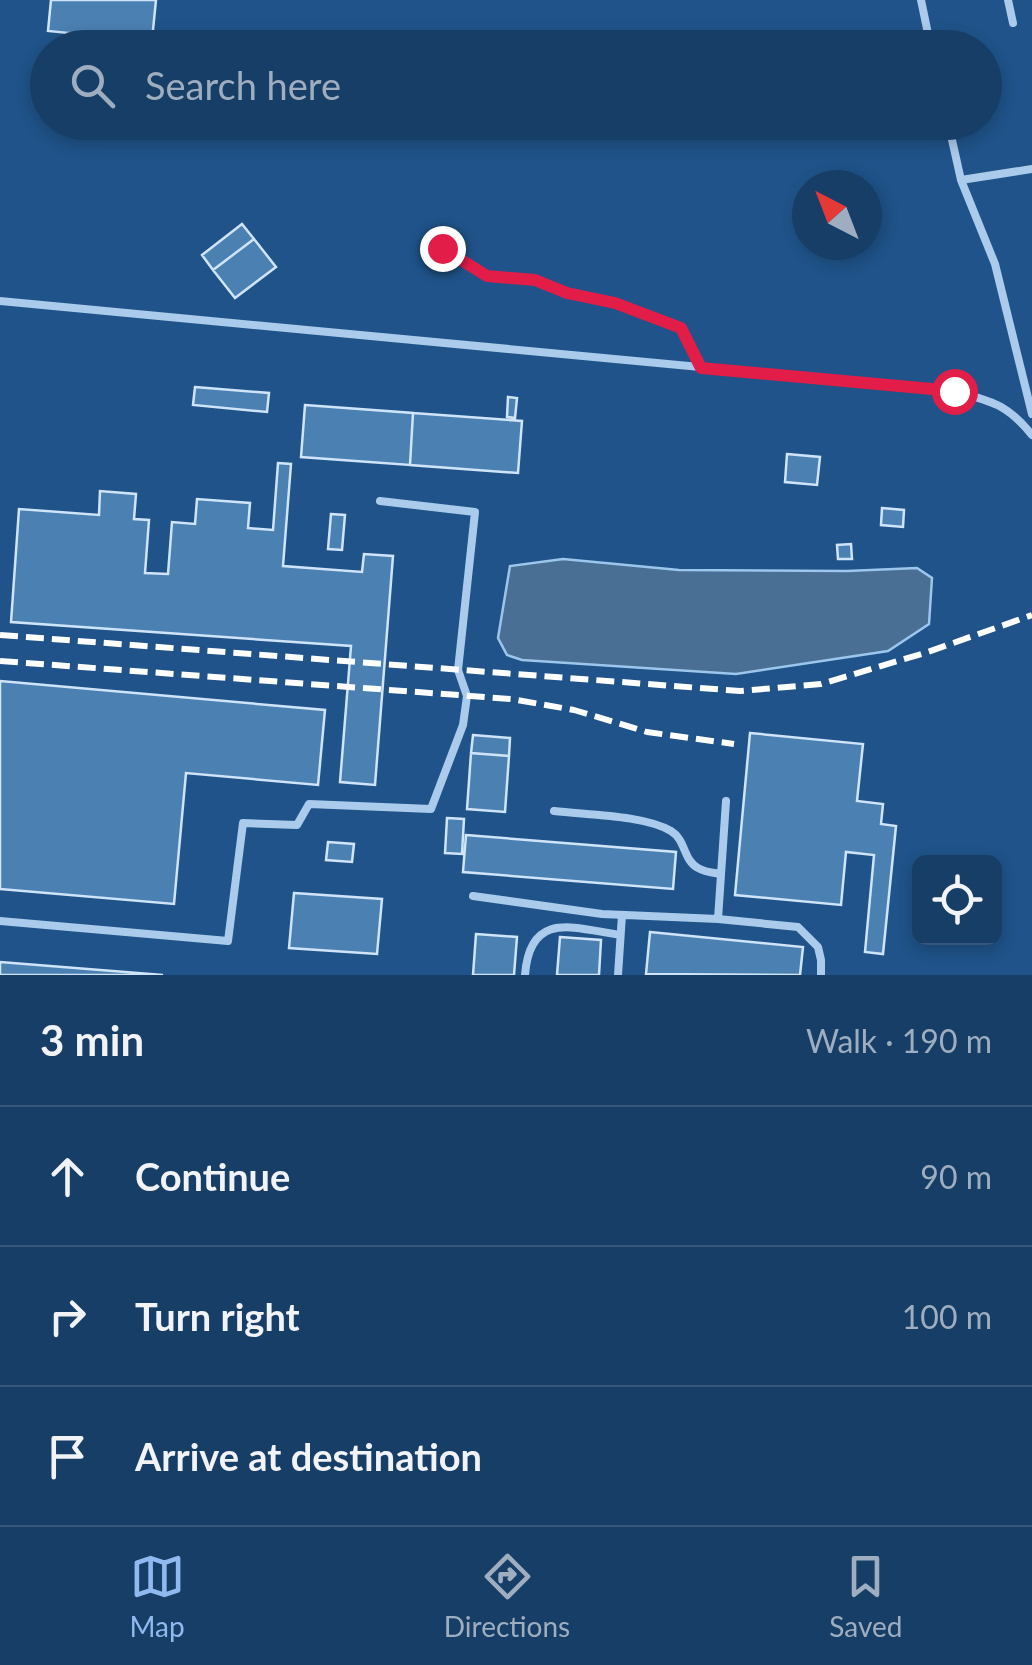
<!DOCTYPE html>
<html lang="en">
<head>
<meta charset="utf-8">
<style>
  :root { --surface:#173e67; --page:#20456d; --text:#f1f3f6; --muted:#9eaec0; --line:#36577b; --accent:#90b9f0 }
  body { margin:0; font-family:Lato,sans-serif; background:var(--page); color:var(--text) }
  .controls { position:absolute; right:30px; bottom:30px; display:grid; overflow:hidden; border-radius:15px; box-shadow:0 5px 15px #0003 }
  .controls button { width:90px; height:90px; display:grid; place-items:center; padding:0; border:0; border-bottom:2px solid var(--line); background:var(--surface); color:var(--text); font:50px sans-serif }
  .compass { position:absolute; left:792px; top:170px; width:90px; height:90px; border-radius:50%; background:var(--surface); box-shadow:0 5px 15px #0003; rotate:318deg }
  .stop { position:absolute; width:30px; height:30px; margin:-22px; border:8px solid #e11d48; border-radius:50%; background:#fff }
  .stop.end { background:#e11d48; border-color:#fff; box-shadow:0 2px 10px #0008 }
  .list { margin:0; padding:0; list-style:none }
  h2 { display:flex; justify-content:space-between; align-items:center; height:130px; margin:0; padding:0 40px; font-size:42px }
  h2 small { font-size:32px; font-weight:400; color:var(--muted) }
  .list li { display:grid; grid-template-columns:65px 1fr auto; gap:30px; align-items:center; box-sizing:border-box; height:140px; padding:0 40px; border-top:2px solid var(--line) }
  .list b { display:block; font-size:38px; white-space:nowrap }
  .list em { font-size:32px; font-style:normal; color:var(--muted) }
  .icon { flex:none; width:55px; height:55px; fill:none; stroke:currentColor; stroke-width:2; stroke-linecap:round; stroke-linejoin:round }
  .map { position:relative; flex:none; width:1032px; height:975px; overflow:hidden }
  .search { position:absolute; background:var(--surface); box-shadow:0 5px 15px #0003; left:30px; right:30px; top:30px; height:110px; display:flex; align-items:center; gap:25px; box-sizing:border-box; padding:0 35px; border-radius:55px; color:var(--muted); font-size:38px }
  .sheet { height:550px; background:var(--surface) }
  nav { display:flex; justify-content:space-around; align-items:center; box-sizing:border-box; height:140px; border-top:2px solid var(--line); background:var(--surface); font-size:28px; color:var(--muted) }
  nav a { display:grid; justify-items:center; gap:5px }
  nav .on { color:var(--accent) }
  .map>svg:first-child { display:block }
  .water { fill:#496f95; stroke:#9dc6ec; stroke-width:2.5 }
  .building { fill:#4b80b2; stroke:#cfe4f8; stroke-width:2.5 }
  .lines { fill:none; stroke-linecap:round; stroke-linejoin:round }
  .lane { stroke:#aacbeb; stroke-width:8 }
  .rail { stroke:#fff; stroke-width:6; stroke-dasharray:18 8; stroke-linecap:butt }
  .route { stroke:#e11d48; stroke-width:12 }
</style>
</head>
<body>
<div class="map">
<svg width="1032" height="975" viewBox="0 0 1032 975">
  <rect width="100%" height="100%" fill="#1f5389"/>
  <path class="water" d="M563,559L679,570L847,571L917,568L932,578L929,624L888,651L736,674L522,660L507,655L498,638L510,566Z"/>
  <path class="building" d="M51,0H156L152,40L131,38L130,48H98L100,36L48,31Z
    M242,224L254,239L213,270L202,255Z
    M254,239L276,267L235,298L213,270Z
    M195,387L269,393L267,412L193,405Z
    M508,397L517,398L515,418L507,417Z
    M305,405L413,413L410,465L301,457Z
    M413,413L522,421L518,473L410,465Z
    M787,454L820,457L817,485L785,482Z
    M278,463L291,464L283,566L362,572L364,554L393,556L375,785L340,782L351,646L11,622L19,509L99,515L100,491L136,494L134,519L149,520L145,573L168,574L172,522L195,524L197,499L250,503L248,528L273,530Z
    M882,508L904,510L903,527L881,525Z
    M331,514L345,515L342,550L328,549Z
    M851,544L852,559H838L837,545Z
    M0,681L325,710L318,785L186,773L174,904L0,889Z
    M750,733L863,744L857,801L883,804L881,824L896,826L883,954L865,952L874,855L846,852L841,905L735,895Z
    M473,735L510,738L509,756L471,753Z
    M471,753L509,756L505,812L467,809Z
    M447,818L464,819L462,854L445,853Z
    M466,835L676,852L673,889L463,872Z
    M328,842L354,844L352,862L326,860Z
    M294,893L382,899L377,954L289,948Z
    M650,932L803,947L800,975L646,974Z
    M476,934L517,937L514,975H473Z
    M560,937L601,940L599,975H557Z
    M0,962L163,975H0Z"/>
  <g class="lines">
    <path class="lane" d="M921,0L931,48
      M1008,0L1013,23
      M948,122L961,180L995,264L1032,414
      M961,180L1032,169
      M442,248L487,276L535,280L567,293L615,303L681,328L701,368
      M0,301L954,391C992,402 1006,403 1032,435
      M554,811C587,815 644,815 671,831C686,840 683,860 698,868C704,872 715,873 721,874
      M473,896L602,914L718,919L798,927L818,947L821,960V975
      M718,919L726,801
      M0,921L228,941L243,823L297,825L309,804L431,809L463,725L467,696L458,670L475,512L380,501
      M525,975C530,910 574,928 620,935
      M618,975L622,915"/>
    <path class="rail" d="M0,635L740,691L821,684L928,652L1032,615
      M0,661L511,699L574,710L647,732L734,744"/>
  </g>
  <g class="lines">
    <path class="route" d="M442,248L487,276L535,280L567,293L615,303L681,328L701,368L954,391"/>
  </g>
</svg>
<div class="controls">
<button><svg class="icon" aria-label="locate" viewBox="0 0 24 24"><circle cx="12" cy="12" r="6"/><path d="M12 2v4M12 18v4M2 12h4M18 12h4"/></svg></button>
</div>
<svg class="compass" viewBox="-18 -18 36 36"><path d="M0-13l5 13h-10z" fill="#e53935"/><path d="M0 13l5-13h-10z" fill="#9eaec0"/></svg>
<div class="stop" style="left:954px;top:391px"></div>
<div class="stop end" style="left:442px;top:248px"></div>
<div class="search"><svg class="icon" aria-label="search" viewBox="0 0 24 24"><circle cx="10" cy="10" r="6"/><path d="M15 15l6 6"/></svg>Search here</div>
</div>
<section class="sheet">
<h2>3 min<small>Walk · 190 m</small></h2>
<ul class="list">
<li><svg class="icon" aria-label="ahead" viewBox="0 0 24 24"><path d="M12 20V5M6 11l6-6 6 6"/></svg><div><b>Continue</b></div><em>90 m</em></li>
<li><svg class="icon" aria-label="right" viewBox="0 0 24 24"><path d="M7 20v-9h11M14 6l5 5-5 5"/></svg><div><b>Turn right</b></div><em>100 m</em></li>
<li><svg class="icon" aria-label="arrive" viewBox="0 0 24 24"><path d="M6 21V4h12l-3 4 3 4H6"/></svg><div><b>Arrive at destination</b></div></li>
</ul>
</section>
<nav>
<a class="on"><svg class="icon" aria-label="map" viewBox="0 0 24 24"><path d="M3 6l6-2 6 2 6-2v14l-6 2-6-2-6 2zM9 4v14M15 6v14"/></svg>Map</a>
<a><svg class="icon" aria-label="directions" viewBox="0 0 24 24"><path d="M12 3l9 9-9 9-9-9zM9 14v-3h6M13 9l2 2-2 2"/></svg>Directions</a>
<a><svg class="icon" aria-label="saved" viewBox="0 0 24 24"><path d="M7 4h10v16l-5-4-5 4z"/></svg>Saved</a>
</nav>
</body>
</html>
